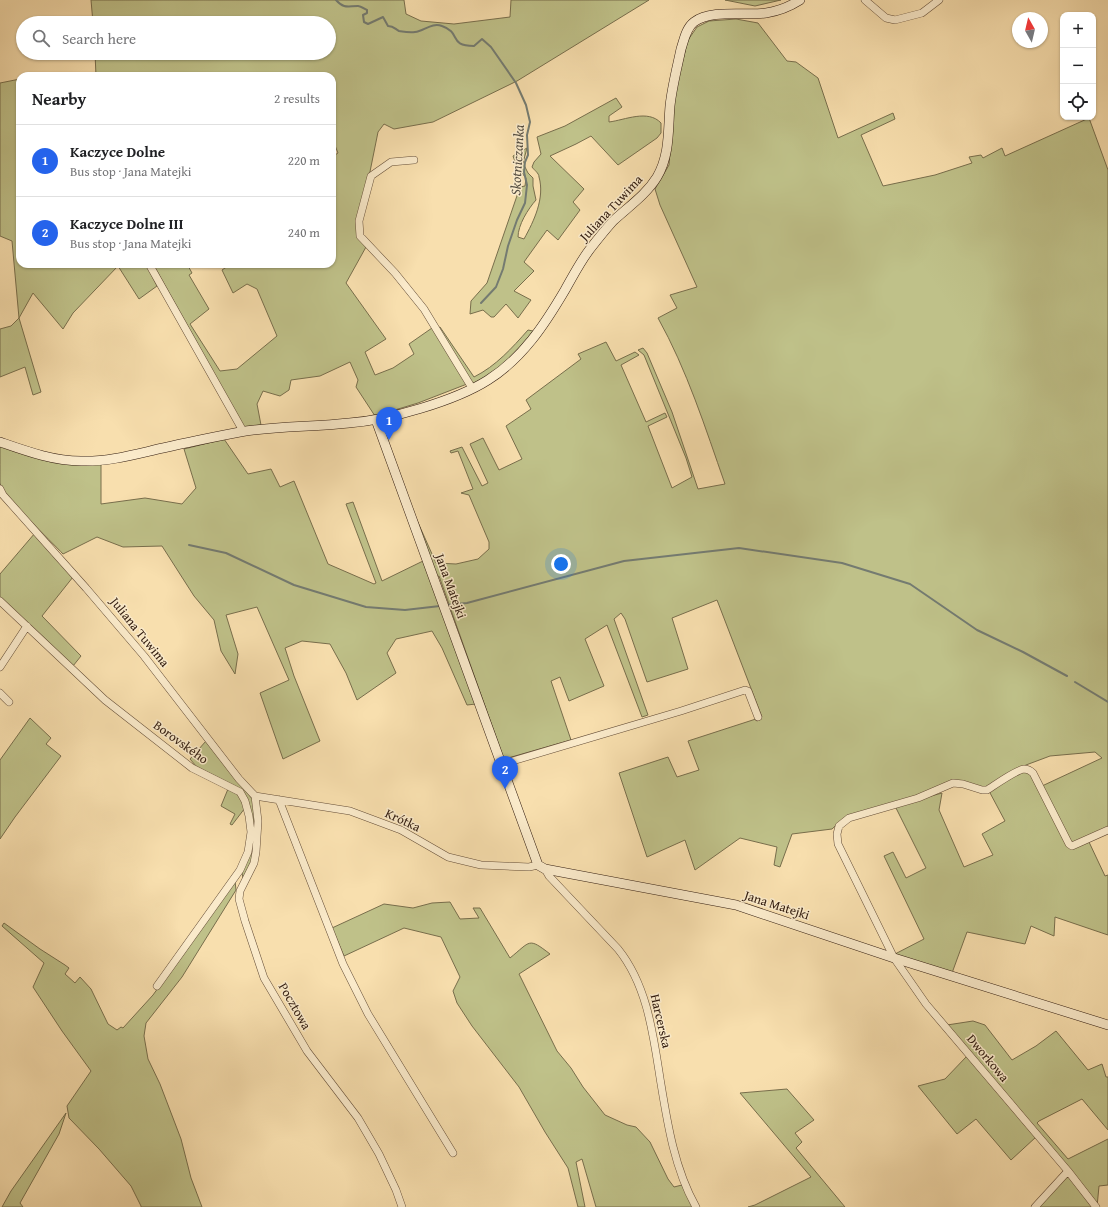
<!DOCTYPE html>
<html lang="en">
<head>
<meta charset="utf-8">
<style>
  :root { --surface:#fff; --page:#f2f2f2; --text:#202124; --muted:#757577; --line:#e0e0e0; --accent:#2563eb }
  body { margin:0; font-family:"Gentium Book Plus",serif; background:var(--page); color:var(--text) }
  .controls { position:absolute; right:12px; top:12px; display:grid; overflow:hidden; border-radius:8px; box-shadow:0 1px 3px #0004 }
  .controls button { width:36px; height:36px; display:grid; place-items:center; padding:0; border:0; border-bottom:1px solid var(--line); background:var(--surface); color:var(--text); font:20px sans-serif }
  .compass { position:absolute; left:1012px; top:12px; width:36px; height:36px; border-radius:50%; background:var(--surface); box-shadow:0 1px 3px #0004; rotate:352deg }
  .you { position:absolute; left:561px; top:564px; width:14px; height:14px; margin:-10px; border:3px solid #fff; border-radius:50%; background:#1a73e8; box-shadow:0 0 0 6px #1a73e833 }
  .badge { display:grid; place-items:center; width:26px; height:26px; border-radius:50%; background:var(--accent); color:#fff; font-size:13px; font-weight:700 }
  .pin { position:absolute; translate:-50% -33px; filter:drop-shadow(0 1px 2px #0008) }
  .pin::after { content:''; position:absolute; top:21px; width:14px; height:12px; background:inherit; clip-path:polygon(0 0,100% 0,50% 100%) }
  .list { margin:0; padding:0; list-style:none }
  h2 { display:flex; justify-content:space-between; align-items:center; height:52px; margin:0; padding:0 16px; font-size:17px }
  h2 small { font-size:13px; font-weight:400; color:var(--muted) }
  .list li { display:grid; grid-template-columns:26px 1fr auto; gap:12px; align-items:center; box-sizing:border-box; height:72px; padding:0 16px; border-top:1px solid var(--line) }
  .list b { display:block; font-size:15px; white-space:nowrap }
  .list p { margin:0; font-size:13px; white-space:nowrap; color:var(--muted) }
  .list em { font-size:13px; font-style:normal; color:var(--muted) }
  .icon { flex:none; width:22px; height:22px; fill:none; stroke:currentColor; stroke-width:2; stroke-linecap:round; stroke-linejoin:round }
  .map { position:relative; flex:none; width:1108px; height:1207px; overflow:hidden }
  .search { position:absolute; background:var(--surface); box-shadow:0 1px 3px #0004; left:16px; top:16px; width:320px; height:44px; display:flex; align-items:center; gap:10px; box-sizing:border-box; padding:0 14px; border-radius:22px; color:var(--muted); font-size:15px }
  .panel { position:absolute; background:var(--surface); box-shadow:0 1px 3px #0004; left:16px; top:72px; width:320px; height:196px; border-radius:12px }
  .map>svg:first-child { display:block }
  .green { fill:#bfc189; stroke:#786e4c }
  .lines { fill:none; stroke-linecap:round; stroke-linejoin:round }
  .stream { stroke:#747b71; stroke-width:2 }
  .street-casing { stroke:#644d37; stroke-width:8 }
  .secondary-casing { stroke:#321c0f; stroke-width:10 }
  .street { stroke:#faeaca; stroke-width:7 }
  .secondary { stroke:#faeaca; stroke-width:9 }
  .labels { text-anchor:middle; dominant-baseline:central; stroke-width:3; stroke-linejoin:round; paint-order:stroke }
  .street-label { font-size:13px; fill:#321c0f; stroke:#faeaca }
  .water-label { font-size:14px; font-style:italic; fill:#534c40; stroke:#faeaca }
</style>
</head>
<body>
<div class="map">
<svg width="1108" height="1207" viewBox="0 0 1108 1207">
  <rect width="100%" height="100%" fill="#f8dfae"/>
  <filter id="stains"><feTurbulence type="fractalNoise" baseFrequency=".005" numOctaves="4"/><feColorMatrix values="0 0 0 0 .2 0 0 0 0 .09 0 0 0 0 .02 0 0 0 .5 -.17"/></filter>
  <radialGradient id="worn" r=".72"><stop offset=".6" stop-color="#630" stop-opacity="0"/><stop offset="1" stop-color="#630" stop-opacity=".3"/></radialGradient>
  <path class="green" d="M91,0H404L406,14L421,21L454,24L510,17L511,0H649L517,81L433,122L394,129L384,124L378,132L357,236L366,247L346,283L386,339L365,352L375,375L393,368L414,354L409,344L432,328L467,384L418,403L375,416L356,387L358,380L350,362L320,376L291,380L289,390L280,396L263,391L257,404L261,425L244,427L153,264H187L192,273L189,275L209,309L190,324L220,371L237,369L277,336L257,289L247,284L233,293L222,270L231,264H332V157L338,153L332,138V76H96L95,53H329V23H93Z
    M725,0H781L755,6Z
    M736,19L758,23L787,61L796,62L818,78L838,138L893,113L895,119L861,135L883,186L935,175L972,163L969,157L981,155L983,158L1002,148L1005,156L1089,118L1108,170V827L1072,844L1042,786L1102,758L1095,752L1050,756L1026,765L986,788L952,781L918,795L845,817L832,829L792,834L780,867L774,865L777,847L740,838L695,870L685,840L647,857L619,773L668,757L677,777L699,770L688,741L762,717L717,600L672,618L688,669L647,682L625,619L621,613L614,619L648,715L642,717L607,625L585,639L604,686L569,701L560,677L551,681L571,740L508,758L503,757L439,576L436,577L412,509L436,563L456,564L478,559L489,549V542L469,495L461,493L473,489L458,451L451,453L450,451L462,447L482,486L488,483L470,444L483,438L499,470L522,459L506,426L531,409L526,400L581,359L578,354L606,342L616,361L635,352L639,355L621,365L646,422L665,413L667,417L648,426L672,488L692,477L686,458L644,355L638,350L643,348L647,353L672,412L698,489L725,484C705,427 687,370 658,318L677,308L670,295L697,287L660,205L655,189L669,165L674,100L679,75L688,40L697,27L709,21Z
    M20,79V264H146L157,286L139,299L118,266L73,313L63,329L33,293L19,318L41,392L33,395L25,367L0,377V329L11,326L19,318L12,241L0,236V83Z
    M616,98L622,107L609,116V122C625,120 648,109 661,123V133L657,138L618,165L591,136L576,144L550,156L584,189L573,202L580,210L558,240L547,230L524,262L534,271L514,291L531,300L518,318L506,304L494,317H491L483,310L470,314L471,301L487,283L520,187L525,186L526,178L517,167L513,156L527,148L523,163L528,173L533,178V186L536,200C528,209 518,225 518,237L524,239C534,221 545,198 539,177C539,173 534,170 532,167L534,162L541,154L537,137L565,126Z
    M440,327L474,377C496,366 512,348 528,330L533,331C516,352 499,371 475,384L471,383L438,328Z
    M224,439L248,474L271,469L280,487L294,481L328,564L374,584L376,583L346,504L353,502L382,581L423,561L476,704L467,705L442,648L432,631L396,639L387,653L396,673L357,700L346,673L330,644L302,641L285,648L294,676L320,741L283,759L260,693L289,680L257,607L226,615L238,654L235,674L221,651L214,620L194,596L162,546L123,547L97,537L63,554C52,542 2,495 0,483C0,472 0,457 0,446L101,463V504L145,498L182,504L196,488L184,449Z
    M35,533L73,577L42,616L81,656L73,666L36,630L0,598V574Z
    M30,718L51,738L46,744L61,756L15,817L0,839V760Z
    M206,741L253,800L256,819L252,861L243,878L242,873L253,838L240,789L196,766L190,759Z
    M1029,771L1074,848L1089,842L1105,876L1108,875V935L1055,917L1054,936L1031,926L1025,944L967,932L952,973L895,954L924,939L884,856L893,852L906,878L926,868L895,806L942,793L939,810L964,867L993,855L982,834L1005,821L989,791L1022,772Z
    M228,789L242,797L245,808L232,825L230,824L235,814L221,806Z
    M235,881L236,890L182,977L146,1023L144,1036L148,1059L160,1084L181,1139L191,1178L202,1207H141V1206L131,1186L99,1149L69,1118L67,1106L91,1071L62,1031L33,987L44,963L2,926L4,923L40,949L65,965L69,968L65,974L75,983L80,977L91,989L108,1024L117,1030L121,1027L123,1028L153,995Z
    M450,902L460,919L479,918L473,908H480L510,958C531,941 528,937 550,954L519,974L557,1051L571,1068L583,1087L605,1115L627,1125L636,1127L650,1142L668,1179L674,1187L682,1185L693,1207H596L582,1159L576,1162L585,1207H578L568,1168L545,1132L519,1087L472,1026L457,1003L453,991L460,977L441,937L404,928L344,956L332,928L384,904L413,908L432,903Z
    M973,1021L985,1025L1012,1060L1036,1046L1056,1031L1088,1070L1102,1064L1106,1077H1108V1130L1082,1099L1039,1121L1037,1123L1068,1159L1108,1139V1185L1099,1186L1097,1207L947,1025Z
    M967,1056L1036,1137L1011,1160L976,1119L957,1134L918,1086L945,1079Z
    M787,1089L814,1120L795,1133L802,1142L796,1148L845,1207H748L755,1205L811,1177L740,1093Z
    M66,1113L59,1134L20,1203L23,1207H2L11,1191Z
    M1068,1176L1092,1207H1037Z"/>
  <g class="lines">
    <path class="stream" d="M336,0C344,9 348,6 358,6C360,6 365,9 367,10V13L363,15L364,22L368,24L383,17L388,26C394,26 395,29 399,31C405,32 410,33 415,32C424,31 432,22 442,26C462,33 448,46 474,46L482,39L491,47L516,83L526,105L530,122L527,135L528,155L525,162L524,172L527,185L525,203L517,220L508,246L503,269L496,287L481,303
      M189,545L226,553L294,585L366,607L405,610L440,606
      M446,605L467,603L624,561L739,548L842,563L910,584L977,630L1023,652L1067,676
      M1075,682L1108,702"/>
    <g class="street-casing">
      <path id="street" d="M865,0L886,18L895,20L922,13L939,0
        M414,160L391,162L371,176L359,221L360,236L395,273L424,309L472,388
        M149,264L243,431
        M0,489L3,495L86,588L144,656L239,779L255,796
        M0,601L105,700L192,768L240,792L245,801L249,816L251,832L248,852L240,870L157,986
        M0,667L27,626
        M0,693L9,702
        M500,762H509L681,711L745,690L748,691L758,717
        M255,796L258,821L256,852L254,863L240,891L239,899L245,921L264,978L307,1051L358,1118L379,1154L396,1190L402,1207
        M255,796L350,811L401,830L448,857L481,865L529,867L538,865
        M279,800L343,964L368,1014L453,1153
        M545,869L549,876L618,949C647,985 653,1033 660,1078C667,1121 674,1168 696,1207
        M1035,1207L1068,1171
        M1096,1207L1068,1171L926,1004L894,958L838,844L837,834L839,826L849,818L918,798L953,783L963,784L982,790H987C995,785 1016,770 1024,769C1028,769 1031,771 1033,773L1069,844L1072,846L1108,830"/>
    </g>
    <g class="secondary-casing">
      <path id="secondary" d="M376,420L538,865L545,869L736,905L894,958L1108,1025
        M0,442C26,451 53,461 81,461C109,462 136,454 163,448C189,442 214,437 240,432C275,426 313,427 349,423C389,420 455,401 488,380C523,358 545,324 565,290C573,276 580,262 590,249C597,240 605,230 613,221C628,207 646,195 657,177C670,155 668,130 670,106C672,87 677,68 681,49C684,40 686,28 694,22C711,9 746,16 766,13C779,11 789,7 800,0"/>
    </g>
    <use href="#street" class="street"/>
    <use href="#secondary" class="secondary"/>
  </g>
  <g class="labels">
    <g class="street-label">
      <text transform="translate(611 208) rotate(-47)">Juliana Tuwima</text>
      <text transform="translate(451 586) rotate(70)">Jana Matejki</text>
      <text transform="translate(140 632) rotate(51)">Juliana Tuwima</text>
      <text transform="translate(181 742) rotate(36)">Borovského</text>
      <text transform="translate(403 820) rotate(25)">Krótka</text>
      <text transform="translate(777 905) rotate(18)">Jana Matejki</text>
      <text transform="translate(295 1006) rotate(60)">Pocztowa</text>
      <text transform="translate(661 1021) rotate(77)">Harcerska</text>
      <text transform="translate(988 1058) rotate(50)">Dworkowa</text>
    </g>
    <g class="water-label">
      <text transform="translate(517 160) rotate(-87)">Skotniczanka</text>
    </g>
  </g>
  <rect width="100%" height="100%" filter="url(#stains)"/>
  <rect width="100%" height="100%" fill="url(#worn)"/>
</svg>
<div class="controls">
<button>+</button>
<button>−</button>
<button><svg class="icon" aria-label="locate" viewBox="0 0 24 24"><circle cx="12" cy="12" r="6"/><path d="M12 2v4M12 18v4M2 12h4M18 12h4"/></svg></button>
</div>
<svg class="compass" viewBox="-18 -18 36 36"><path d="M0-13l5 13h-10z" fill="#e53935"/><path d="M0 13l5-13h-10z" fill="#757577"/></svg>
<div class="you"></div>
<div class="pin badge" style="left:389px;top:440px">1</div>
<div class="pin badge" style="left:505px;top:789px">2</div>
<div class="search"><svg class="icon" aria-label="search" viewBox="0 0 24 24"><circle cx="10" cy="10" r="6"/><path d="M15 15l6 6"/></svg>Search here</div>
<section class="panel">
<h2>Nearby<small>2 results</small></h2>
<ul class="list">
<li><span class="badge">1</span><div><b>Kaczyce Dolne</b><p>Bus stop · Jana Matejki</p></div><em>220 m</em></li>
<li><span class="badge">2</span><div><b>Kaczyce Dolne III</b><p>Bus stop · Jana Matejki</p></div><em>240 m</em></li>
</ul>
</section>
</div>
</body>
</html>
